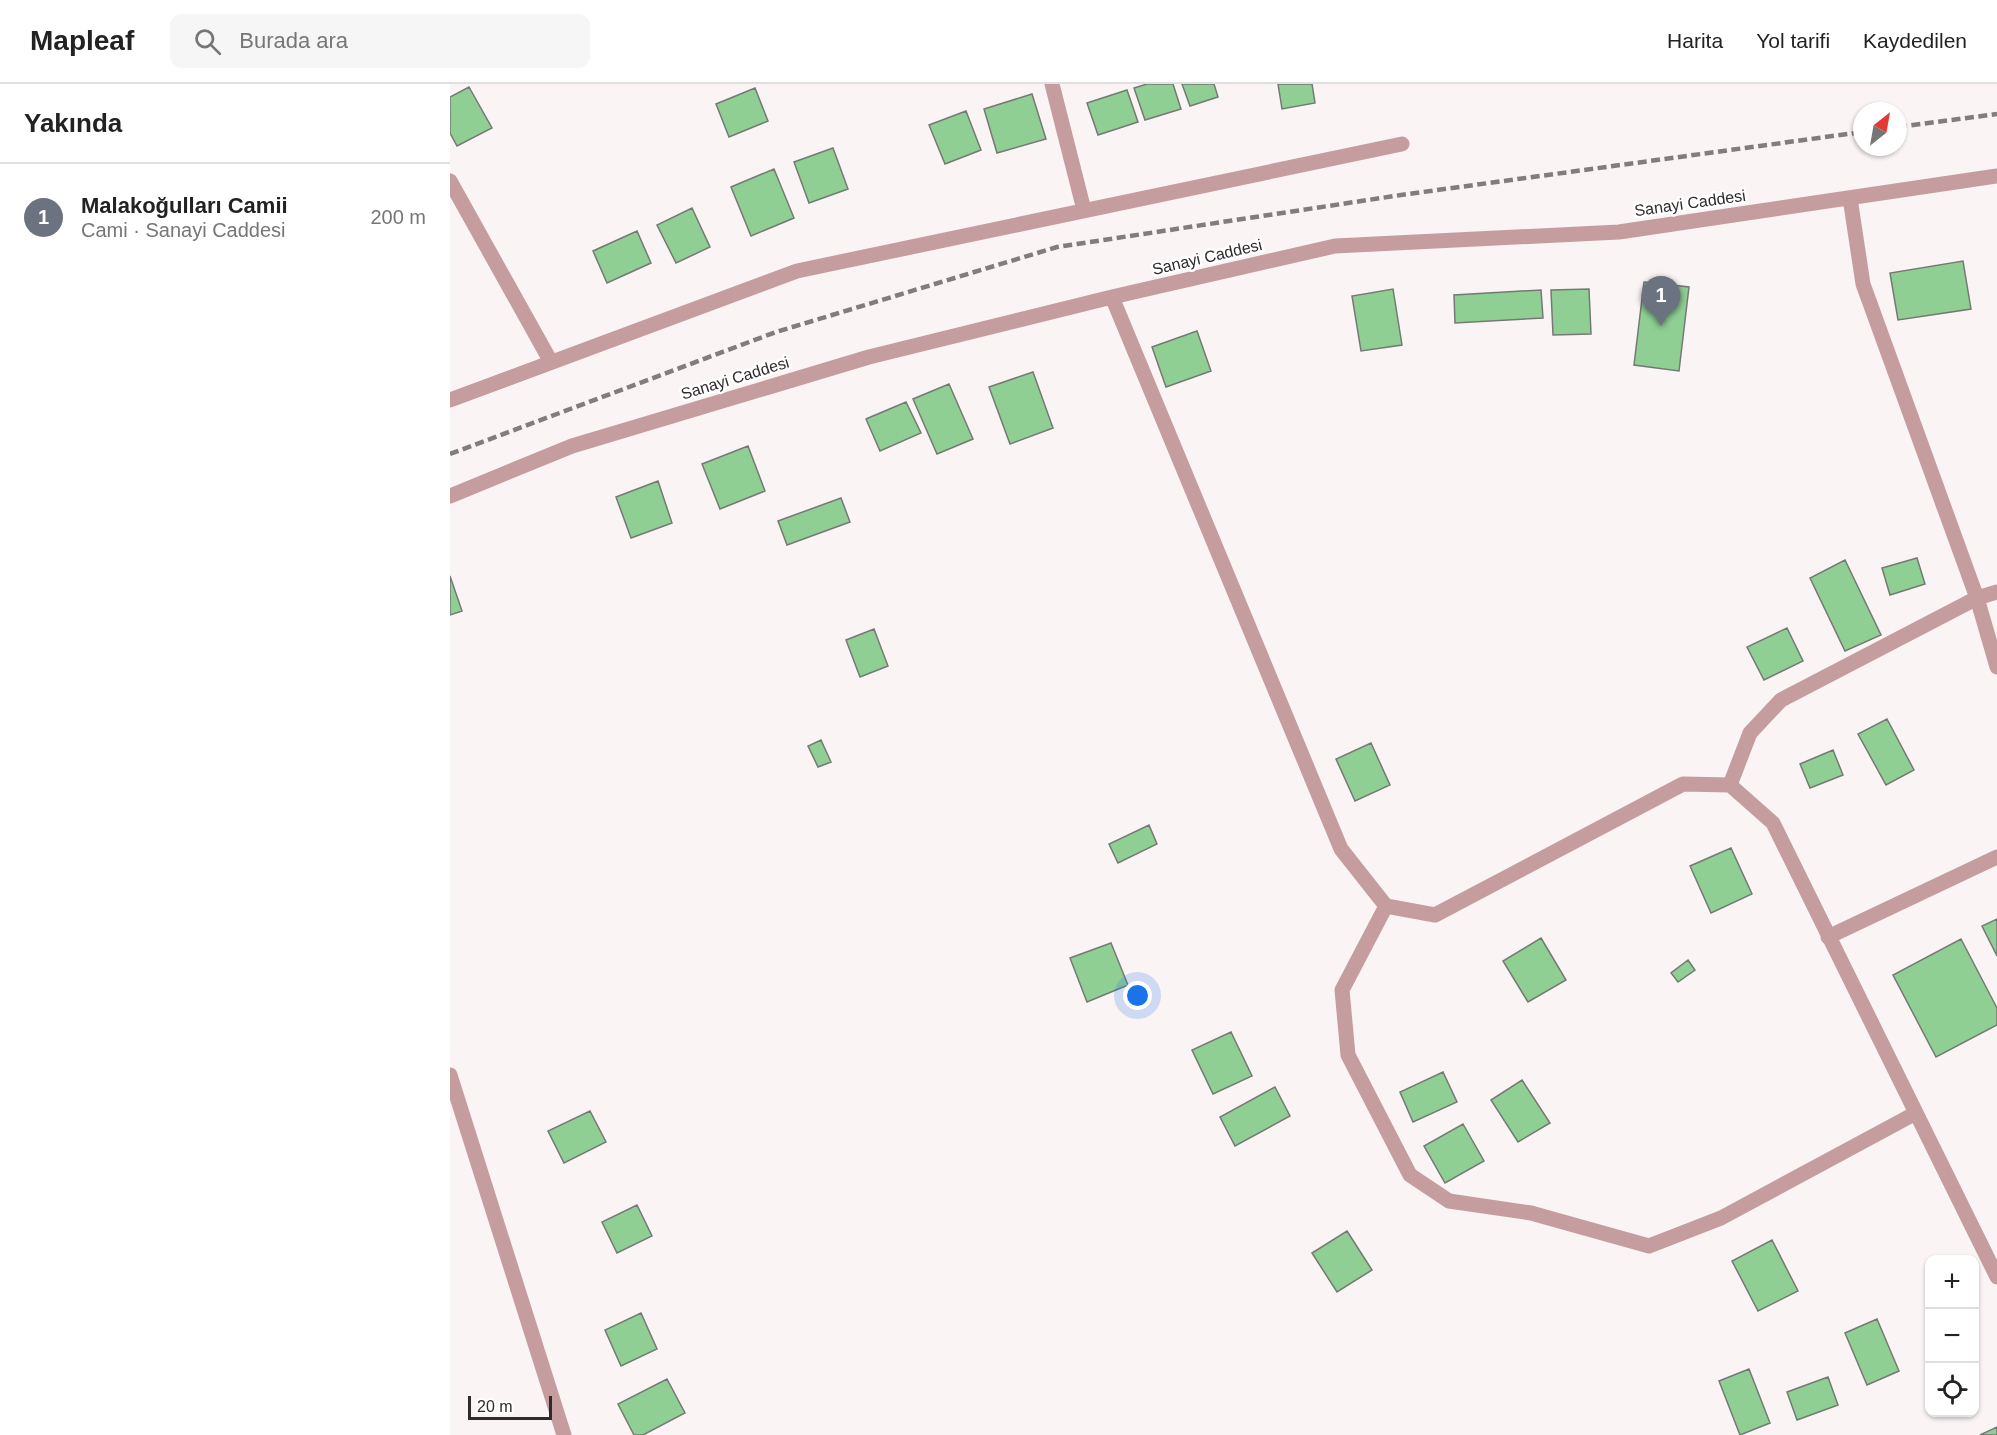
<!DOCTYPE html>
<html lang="tr">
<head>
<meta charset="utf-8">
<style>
  :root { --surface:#fff; --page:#f6f6f6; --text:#222; --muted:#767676; --line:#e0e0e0; --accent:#db2777 }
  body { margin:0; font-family:Helvetica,sans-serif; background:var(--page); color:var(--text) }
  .controls { position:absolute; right:18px; bottom:18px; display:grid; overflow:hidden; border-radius:12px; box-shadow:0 2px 4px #0004 }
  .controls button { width:54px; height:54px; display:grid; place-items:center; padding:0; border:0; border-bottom:2px solid var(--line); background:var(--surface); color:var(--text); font:30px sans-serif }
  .compass { position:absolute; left:1403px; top:18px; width:54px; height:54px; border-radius:50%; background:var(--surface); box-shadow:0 2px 4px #0004; rotate:31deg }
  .scale { position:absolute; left:18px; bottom:15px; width:84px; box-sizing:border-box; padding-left:6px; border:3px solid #2d2b2b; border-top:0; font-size:16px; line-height:21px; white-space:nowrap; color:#2d2b2b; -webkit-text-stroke:4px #fff; paint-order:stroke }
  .you { position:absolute; left:688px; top:912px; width:21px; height:21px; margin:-15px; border:4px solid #fff; border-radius:50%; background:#1a73e8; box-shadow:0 0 0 9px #1a73e833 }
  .badge { display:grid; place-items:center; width:39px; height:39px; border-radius:50%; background:var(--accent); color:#fff; font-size:20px; font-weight:700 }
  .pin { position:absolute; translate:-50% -50px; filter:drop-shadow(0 2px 3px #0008) }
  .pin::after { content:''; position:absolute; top:32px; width:21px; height:18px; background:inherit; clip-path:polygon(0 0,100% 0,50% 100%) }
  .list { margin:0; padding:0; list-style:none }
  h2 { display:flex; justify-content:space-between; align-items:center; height:78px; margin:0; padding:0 24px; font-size:26px }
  h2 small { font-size:20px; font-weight:400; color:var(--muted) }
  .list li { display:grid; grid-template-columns:39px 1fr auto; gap:18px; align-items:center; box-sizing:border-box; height:108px; padding:0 24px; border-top:2px solid var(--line) }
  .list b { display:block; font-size:22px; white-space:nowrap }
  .list p { margin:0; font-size:20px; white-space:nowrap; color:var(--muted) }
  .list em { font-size:20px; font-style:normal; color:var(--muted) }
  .icon { flex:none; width:33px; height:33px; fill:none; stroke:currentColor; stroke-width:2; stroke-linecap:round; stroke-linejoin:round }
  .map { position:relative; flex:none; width:1547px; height:1351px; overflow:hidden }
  header { display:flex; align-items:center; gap:36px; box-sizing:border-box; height:84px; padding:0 30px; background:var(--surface); border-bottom:2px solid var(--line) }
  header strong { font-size:28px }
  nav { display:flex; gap:33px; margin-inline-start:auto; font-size:21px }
  .search { width:420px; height:54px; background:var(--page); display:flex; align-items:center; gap:15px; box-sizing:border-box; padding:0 21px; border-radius:12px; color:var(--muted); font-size:22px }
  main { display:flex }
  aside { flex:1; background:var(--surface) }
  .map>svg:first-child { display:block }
  .building { fill:#8fcf94; stroke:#757975; stroke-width:1.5 }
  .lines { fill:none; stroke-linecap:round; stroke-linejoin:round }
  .minor { stroke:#c59d9f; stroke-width:15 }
  .rail { stroke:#817d7d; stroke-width:4.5; stroke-dasharray:9 4.5; stroke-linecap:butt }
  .labels { text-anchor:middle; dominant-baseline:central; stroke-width:5; stroke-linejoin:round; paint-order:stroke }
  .street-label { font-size:16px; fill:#2d2b2b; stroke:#fff }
</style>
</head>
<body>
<header>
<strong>Mapleaf</strong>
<div class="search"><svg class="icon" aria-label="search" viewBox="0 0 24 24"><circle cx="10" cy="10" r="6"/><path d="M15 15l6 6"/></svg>Burada ara</div>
<nav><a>Harita</a><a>Yol tarifi</a><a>Kaydedilen</a></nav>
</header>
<main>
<aside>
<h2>Yakında<small></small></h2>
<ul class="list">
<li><span class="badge" style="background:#6b7280">1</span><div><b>Malakoğulları Camii</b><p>Cami · Sanayi Caddesi</p></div><em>200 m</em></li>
</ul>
</aside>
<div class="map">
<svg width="1547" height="1351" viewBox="0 0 1547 1351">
  <rect width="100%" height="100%" fill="#faf4f4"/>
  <path class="building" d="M697,0H723L731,25L695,36L684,4Z
    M732,0H764L768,13L740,22Z
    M828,0H862L865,19L832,25Z
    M19,3L42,44L7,62L0,49V13Z
    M305,4L318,37L279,53L266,20Z
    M677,6L688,38L648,51L637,19Z
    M582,10L596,55L547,69L534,25Z
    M516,27L531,66L495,80L479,41Z
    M383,64L398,105L359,119L344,78Z
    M324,85L344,134L301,152L281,103Z
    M242,124L260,163L226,179L207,141Z
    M187,147L201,179L157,199L143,167Z
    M1513,177L1521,225L1448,236L1440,189Z
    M1194,198L1239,203L1229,287L1184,281Z
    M943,205L952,261L911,267L902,212Z
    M1139,205L1141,250L1103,251L1101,206Z
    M1091,206L1093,234L1005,239L1004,211Z
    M747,247L761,287L716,303L702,263Z
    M583,288L603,344L560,360L539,303Z
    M499,300L523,355L487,370L463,315Z
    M456,318L471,349L430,367L416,335Z
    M298,362L315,407L270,425L252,380Z
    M208,397L222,439L181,454L166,413Z
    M391,414L400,438L337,461L328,437Z
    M1467,474L1475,500L1440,511L1432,484Z
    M1395,476L1431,551L1395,567L1360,494Z
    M0,492L12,527L0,531Z
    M1337,544L1353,577L1314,596L1297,563Z
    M424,545L438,582L410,593L396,556Z
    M1437,635L1464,686L1436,701L1408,650Z
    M371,656L381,678L368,683L358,662Z
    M921,659L940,701L905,717L886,675Z
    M1383,666L1393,691L1360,704L1350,680Z
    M699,741L707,760L668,779L659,760Z
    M1281,764L1302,810L1261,829L1240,782Z
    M1547,835V872L1532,842Z
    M1091,854L1116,896L1078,918L1053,877Z
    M1511,855L1547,924V941L1486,973L1443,891Z
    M661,859L678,901L637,918L620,874Z
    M1238,876L1245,886L1228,898L1221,889Z
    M781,948L802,992L763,1010L742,966Z
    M993,988L1007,1018L963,1038L950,1008Z
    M1072,996L1100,1039L1068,1058L1041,1016Z
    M825,1003L840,1032L785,1062L770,1033Z
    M140,1027L156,1058L114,1079L98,1047Z
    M1013,1040L1034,1077L995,1099L974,1062Z
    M187,1121L202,1152L167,1169L152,1138Z
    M897,1147L922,1186L887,1208L862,1169Z
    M1322,1156L1348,1207L1308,1227L1282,1177Z
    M191,1229L207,1265L171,1282L155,1246Z
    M1427,1235L1449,1287L1417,1301L1395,1249Z
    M1299,1285L1320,1339L1290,1351L1269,1297Z
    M1378,1293L1388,1321L1347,1336L1337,1308Z
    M217,1295L235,1329L193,1351H184L168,1320Z
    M1547,1343V1351H1530Z"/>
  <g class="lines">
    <path class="minor" d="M602,0L634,126
      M0,97L101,278
      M1400,114L1413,200L1527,514L1547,583
      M662,213L891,765L936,822L985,831L1233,700L1280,701L1323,739L1547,1193
      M0,316L347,187L952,60
      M0,412L122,362L419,273L662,213L885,162L1169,148L1547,92
      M1280,701L1300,649L1331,616L1527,514L1547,508
      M936,822L892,906L898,971L960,1091L999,1117L1081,1129L1199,1162L1271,1134L1466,1029
      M1378,853L1547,773
      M0,991L114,1351"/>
    <path class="rail" d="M1448,43L1547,30
      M0,370L326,248L607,163L951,111L1412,48"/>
  </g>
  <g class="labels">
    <g class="street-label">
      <text transform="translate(1240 119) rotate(-8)">Sanayi Caddesi</text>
      <text transform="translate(757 173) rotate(-13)">Sanayi Caddesi</text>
      <text transform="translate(285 294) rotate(-17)">Sanayi Caddesi</text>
    </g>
  </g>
</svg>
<div class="controls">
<button>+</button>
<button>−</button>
<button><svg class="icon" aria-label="locate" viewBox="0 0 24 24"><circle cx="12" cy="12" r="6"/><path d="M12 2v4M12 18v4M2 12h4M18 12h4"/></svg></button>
</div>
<svg class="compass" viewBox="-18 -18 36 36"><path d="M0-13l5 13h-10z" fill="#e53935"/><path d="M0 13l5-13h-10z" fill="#767676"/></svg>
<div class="scale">20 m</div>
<div class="you"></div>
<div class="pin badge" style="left:1211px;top:242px;background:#6b7280">1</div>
</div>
</main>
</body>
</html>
